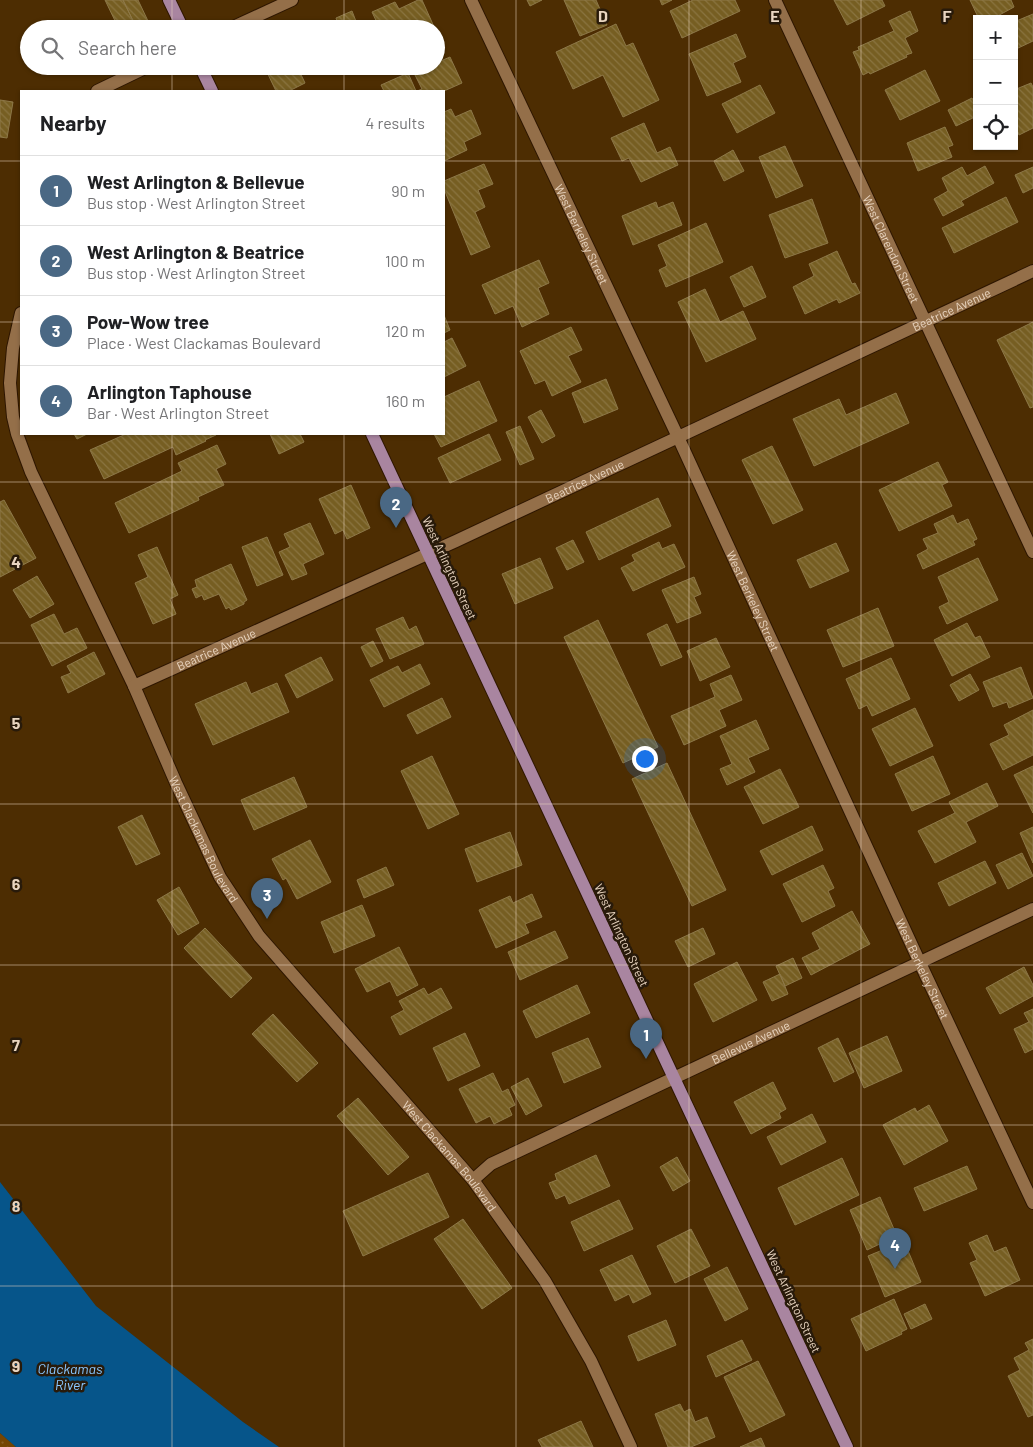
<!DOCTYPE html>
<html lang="en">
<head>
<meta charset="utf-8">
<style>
  :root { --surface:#fff; --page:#f2f2f2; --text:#202124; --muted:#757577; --line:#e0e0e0; --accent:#4a6884 }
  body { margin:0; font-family:Barlow,sans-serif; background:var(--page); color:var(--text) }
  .controls { position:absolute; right:15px; top:15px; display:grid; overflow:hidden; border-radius:0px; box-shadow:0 1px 4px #0004 }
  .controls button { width:45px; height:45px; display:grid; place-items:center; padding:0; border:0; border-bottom:1px solid var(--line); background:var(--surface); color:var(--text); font:25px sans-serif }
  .you { position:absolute; left:644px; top:758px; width:18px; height:18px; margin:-12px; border:4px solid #fff; border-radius:50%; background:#1a73e8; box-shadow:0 0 0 8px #1a73e833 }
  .badge { display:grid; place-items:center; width:32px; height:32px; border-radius:50%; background:var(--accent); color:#fff; font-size:16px; font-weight:700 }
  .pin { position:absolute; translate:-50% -41px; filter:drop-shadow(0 1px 2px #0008) }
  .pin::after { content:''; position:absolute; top:26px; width:18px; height:15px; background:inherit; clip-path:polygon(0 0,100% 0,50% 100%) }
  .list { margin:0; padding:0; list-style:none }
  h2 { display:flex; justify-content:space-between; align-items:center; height:65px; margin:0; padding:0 20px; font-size:21px }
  h2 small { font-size:16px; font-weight:400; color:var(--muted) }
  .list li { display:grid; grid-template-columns:32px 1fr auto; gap:15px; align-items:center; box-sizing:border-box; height:70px; padding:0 20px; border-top:1px solid var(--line) }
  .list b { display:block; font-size:19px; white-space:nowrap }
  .list p { margin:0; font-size:16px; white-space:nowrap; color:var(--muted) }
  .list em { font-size:16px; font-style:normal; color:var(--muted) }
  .icon { flex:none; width:28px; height:28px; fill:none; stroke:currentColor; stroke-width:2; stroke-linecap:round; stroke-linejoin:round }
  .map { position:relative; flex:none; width:1033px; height:1447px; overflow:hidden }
  .search { position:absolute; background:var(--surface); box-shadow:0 1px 4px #0004; left:20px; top:20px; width:425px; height:55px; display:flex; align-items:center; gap:12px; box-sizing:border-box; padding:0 18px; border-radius:28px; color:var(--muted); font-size:19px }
  .panel { position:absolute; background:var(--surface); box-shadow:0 1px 4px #0004; left:20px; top:90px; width:425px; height:345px; border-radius:0px }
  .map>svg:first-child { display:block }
  .grass { fill:url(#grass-dots) }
  .water { fill:#06558a }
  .building { fill:url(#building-back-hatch); stroke:#8d7848 }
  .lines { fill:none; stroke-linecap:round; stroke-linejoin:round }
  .minor-casing { stroke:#2e1600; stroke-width:14 }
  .major-casing { stroke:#2e1600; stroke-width:14 }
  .minor { stroke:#946f49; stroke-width:12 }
  .major { stroke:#a985a0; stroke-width:12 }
  .grid { fill:none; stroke:#e9d5c0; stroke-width:1; stroke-opacity:0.55 }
  .labels { text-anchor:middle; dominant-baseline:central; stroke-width:5; stroke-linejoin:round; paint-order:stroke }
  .street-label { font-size:12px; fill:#e9d5c0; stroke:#281a0a }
  .water-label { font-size:14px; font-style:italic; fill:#8ac7ff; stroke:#281a0a }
  .grid-label { font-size:16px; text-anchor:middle; font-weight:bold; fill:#e9d5c0; stroke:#281a0a; stroke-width:5; stroke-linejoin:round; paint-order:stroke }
</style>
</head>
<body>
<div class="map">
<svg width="1033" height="1447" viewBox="0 0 1033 1447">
  <defs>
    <pattern id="grass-dots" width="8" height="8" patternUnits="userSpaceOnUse" patternTransform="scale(1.25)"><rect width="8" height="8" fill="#744502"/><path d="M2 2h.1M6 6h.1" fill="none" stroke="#885f25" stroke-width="1.8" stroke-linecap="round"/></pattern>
    <pattern id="building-back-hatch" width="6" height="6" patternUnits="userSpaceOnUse" patternTransform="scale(1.25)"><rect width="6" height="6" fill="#765e22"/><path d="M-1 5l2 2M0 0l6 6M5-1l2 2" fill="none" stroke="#8a7440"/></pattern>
  </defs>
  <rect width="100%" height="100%" fill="#4d2d02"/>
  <path class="grass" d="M0,1433L16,1447H0Z"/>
  <path class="water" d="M0,1182L96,1306L243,1422L279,1447H16L0,1433Z"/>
  <path class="building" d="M105,0H123L136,27L133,29H119Z
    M123,0H138L148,21L136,27Z
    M418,0H422L435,29H380L372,12L395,2L399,9Z
    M527,0H542L530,6Z
    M564,0H596L607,25L580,36Z
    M660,0H672L662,5Z
    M693,0H735L740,11L682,38L670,11Z
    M834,0H882L885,6L847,25Z
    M970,0H1011L1014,7L992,19H979Z
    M352,11L359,29H340L336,18Z
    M910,11L918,31L905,38L912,53L906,55L907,57L870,74L869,72L863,75L853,52L859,50L858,47L894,31L889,21Z
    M1033,14V41L1014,50V22Z
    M616,24L626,46L633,43L659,100L623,117L603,75L573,89L556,52Z
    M736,34L746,57L733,63L741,82L707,96L689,54Z
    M450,57L462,83L444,91H417L422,89L414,73L428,66H436V63Z
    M264,66H297L305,83L289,91H276Z
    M925,70L940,101L900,120L885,90Z
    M408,73L416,91H384L381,85Z
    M1031,83L1033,87V128L1019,135L1014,124V90Z
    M760,85L775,113L737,133L722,104Z
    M972,98L977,108V116L956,126L948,110Z
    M0,100L13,102L7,138L0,137Z
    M451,109L455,117L471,110L481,134L464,142L467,150L444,161V112Z
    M644,123L657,153L670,147L678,165L641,182L629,158L622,161L611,138Z
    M945,127L953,145L948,147L952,157L918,171L907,143Z
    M785,146L803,186L776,198L759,157Z
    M733,150L744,171L724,181L714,161Z
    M484,164L493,184L478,190L485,207L475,212L490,247L471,255L444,189V181Z
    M985,166L994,183L961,201L964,205L943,216L934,199L948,191L942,178L962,167L967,176Z
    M1033,167V188L1023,193L1015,175Z
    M1006,197L1018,222L954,253L942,228Z
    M812,199L828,243L785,258L769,215Z
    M656,202L658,208L673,202L682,225L633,245L622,216Z
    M706,223L723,262L666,287L659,270L667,266L658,245Z
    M837,251L852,284L855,283L860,293L839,303L837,299L805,314L793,287L814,276L809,264Z
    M539,260L549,283L538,288L549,314L522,327L513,306L495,314L482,285Z
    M752,266L766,297L744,307L730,277Z
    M705,289L720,322L743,311L756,339L706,362L678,302Z
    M444,315L450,330L444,333Z
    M1033,322V407L1030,408L997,340Z
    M571,327L582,350L568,356L581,382L552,396L545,380L535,384L520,351Z
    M452,338L466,366L444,377V342Z
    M606,379L618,409L584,423L572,393Z
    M479,381L497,421L441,447L434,434H444V397Z
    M896,393L909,423L814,466L793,419L839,399L846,415Z
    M541,410L555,436L542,443L528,417Z
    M520,426L534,459L520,465L506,432Z
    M74,434H87L77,439Z
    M126,434H215L216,435L205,440L206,441L176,455L173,447L104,479L90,450Z
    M270,434H300L304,442L279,454Z
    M489,434L501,460L450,483L438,458Z
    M217,445L226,464L216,469L224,485L198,497L199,500L129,533L115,503L182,471L178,463Z
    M772,446L803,510L773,524L742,460Z
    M938,462L948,482L942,485L952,506L899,531L879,490Z
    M351,485L370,528L347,539L343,530L335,534L319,499Z
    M658,498L671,526L599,560L586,532Z
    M4,500L36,558L0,577V502Z
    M953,515L957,524L968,519L977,539L973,541L975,545L923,569L917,555L928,549L923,539L938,533L934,524Z
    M310,523L324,554L303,564L307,574L292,580L279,552L290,547L284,534Z
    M267,537L283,575L257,586L242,547Z
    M573,540L584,562L567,570L556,548Z
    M659,542L662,549L674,544L685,567L633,591L621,568L635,561L632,555Z
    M836,543L849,571L810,588L797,560Z
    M157,547L178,595L170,599L176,614L153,624L135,583L148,577L138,555Z
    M540,558L553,588L515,604L502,574Z
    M978,558L998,600L947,624L939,607L949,602L938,577Z
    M231,564L247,600L244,602V604L231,610L229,607L226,609L219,594L204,600L202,595L196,598L192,589L197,587L195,580Z
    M37,576L54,604L30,618L13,590Z
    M694,577L701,594L694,597L701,613L677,623L662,590Z
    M878,608L894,646L843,667L827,630Z
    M54,614L64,634L77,628L87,648L52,666L31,625Z
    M403,617L409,630L416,626L424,644L390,659L376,629Z
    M598,620L658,747L623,763L564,637Z
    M967,623L975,638L980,636L990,657L952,676L934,640Z
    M667,624L682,657L661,666L647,634Z
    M716,638L730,667L700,681L687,651Z
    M373,641L383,661L371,667L361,647Z
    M94,652L105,674L68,693L61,677L71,673L67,666Z
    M321,657L333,680L297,698L285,675Z
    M891,658L910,699L872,716L867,705L859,709L846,679Z
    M420,664L430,684L384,707L370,680L398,666L402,673Z
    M1021,667L1033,698L1009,708L1007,702L993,707L983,682Z
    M970,674L979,690L959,701L950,685Z
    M731,675L742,700L719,710L726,726L684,745L671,716L715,697L710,684Z
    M246,682L251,694L277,683L289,712L213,745L195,704Z
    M442,698L451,717L417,734L407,715Z
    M915,708L933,746L890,766L872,729Z
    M1033,710V755L1003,770L990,744L1009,735L1004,725Z
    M756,720L769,749L748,758L755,772L727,785L720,769L732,764L720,736Z
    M432,756L459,814L428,829L401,771Z
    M933,756L950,794L912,811L895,774Z
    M667,763L726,890L692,906L632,779Z
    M1033,766V813L1014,775Z
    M780,769L799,807L763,824L744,787Z
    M294,777L307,807L254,830L241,800Z
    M987,783L998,806L966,822L976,842L935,863L918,831L955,813L949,802Z
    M142,815L160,854L136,865L118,827Z
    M812,826L823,850L772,875L760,851Z
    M1033,827V863L1020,833Z
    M510,832L522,865L477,882L465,849Z
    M310,840L331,882L297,899L286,878L283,880L272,859Z
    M1022,853L1033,876L1008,889L996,865Z
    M985,861L996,883L949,906L938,883Z
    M823,865L834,888L828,891L835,906L802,922L783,884Z
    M386,867L394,885L364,898L357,880Z
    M179,887L199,923L178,935L157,900Z
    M532,894L542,917L525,924L529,933L496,948L479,910L510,896L513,903Z
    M362,905L375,936L334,953L321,922Z
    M852,911L870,944L811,975L802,958L820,949L812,933Z
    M205,928L252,978L231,998L184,948Z
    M703,928L715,954L688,967L675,941Z
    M555,931L568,958L520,980L508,952Z
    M399,947L418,985L397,996L390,981L367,992L355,969Z
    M793,958L802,978L785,986L776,966Z
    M737,962L757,1000L713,1022L694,984Z
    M1024,967L1033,985V996L1000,1014L986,988Z
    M780,974L788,994L772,1001L763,982Z
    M577,985L590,1013L536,1038L523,1011Z
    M424,988L428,995L441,988L452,1008L400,1035L391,1017L404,1010L399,1001Z
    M1033,1009V1049L1025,1053L1014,1029L1029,1022L1024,1013Z
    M273,1014L318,1063L297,1082L252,1034Z
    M465,1033L480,1066L448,1081L433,1048Z
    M887,1036L902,1071L864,1088L849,1053Z
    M588,1038L601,1067L564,1083L552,1053Z
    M838,1038L854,1072L834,1082L818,1048Z
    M493,1073L502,1092L508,1089L515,1105L509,1108L512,1115L494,1124L490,1116L476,1123L459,1089Z
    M528,1078L542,1106L526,1115L511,1087Z
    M773,1082L786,1109L779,1113L781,1118L751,1134L734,1102Z
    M358,1098L409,1157L388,1175L337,1116Z
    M929,1105L948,1141L904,1165L883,1125L915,1108L917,1112Z
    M812,1114L826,1142L781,1165L767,1137Z
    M596,1155L610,1186L569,1204L565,1195L556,1199L549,1183L557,1180L555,1174Z
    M677,1157L690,1181L673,1191L660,1167Z
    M842,1158L859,1195L795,1225L778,1188Z
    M967,1166L977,1189L924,1211L914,1188Z
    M428,1173L449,1217L363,1256L343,1211Z
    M880,1197L897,1236L867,1250L850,1210Z
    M619,1200L633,1229L584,1251L571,1222Z
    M463,1219L512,1288L482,1309L434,1239Z
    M691,1229L710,1266L675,1283L657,1246Z
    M987,1235L994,1252L1006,1247L1020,1280L985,1296L970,1263L977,1260L969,1243Z
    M904,1241L921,1282L885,1297L868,1256Z
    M632,1255L651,1294L633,1303L629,1294L615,1301L600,1270Z
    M727,1267L748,1309L725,1321L704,1279Z
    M894,1299L907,1329L901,1332L902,1334L866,1351L851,1319Z
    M925,1304L932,1319L911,1329L904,1314Z
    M666,1320L676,1345L638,1361L628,1336Z
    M1033,1339V1415L1028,1417L1008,1376L1020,1370L1014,1358L1029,1350L1025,1343Z
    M742,1340L752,1360L716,1377L707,1356Z
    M758,1361L785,1415L750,1432L724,1377Z
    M680,1404L684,1412L690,1409L695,1422L707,1417L715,1437L691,1447H668L655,1414Z
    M581,1421L593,1447H542L538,1440Z
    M761,1438L765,1447H740Z"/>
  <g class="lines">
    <g class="minor-casing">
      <g id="minor">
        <path id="s1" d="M471,0L678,437L920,963L1033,1203"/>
        <path id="s2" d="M775,0L1033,552"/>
        <path d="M229,29L292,0"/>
        <path d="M97,91L149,66"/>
        <path id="s3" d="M21,313L13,348L10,383L13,417L17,434L31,472L134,686L176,783L220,877L259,936L473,1180L545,1281L591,1361L631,1447"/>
        <path id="s4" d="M134,686L456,541L1033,271"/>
        <path id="s5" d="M473,1180L491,1164L1033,909"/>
      </g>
    </g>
    <g class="major-casing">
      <path id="major" d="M169,0L183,29
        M200,66L212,91
        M372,434L847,1447"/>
    </g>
    <use href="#minor" class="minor"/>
    <use href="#major" class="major"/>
  </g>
  <path class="grid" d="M172,0V29M344,0V29M516,0V1447M689,0V1447M861,0V1447M172,66V91M344,66V91M0,161H21M444,161H1033M0,322H21M444,322H1033M172,434V1447M344,434V1447M0,482H1033M0,643H1033M0,804H1033M0,965H1033M0,1125H1033M0,1286H1033"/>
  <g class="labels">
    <g class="street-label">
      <text stroke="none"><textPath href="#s1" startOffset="259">West Berkeley Street</textPath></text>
      <text stroke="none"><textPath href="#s2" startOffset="275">West Clarendon Street</textPath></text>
      <text stroke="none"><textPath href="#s4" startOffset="900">Beatrice Avenue</textPath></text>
      <text stroke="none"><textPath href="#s4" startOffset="495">Beatrice Avenue</textPath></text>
      <text transform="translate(450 568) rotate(65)">West Arlington Street</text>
      <text stroke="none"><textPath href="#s1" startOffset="664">West Berkeley Street</textPath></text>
      <text stroke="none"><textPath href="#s4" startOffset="90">Beatrice Avenue</textPath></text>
      <text stroke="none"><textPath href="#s3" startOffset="569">West Clackamas Boulevard</textPath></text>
      <text transform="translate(622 935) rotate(65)">West Arlington Street</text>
      <text stroke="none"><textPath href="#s1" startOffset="1069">West Berkeley Street</textPath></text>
      <text stroke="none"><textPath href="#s5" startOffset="311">Bellevue Avenue</textPath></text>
      <text stroke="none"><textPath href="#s3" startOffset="972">West Clackamas Boulevard</textPath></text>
      <text transform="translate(794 1301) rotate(65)">West Arlington Street</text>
    </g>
    <g class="water-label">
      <text x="70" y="1368">Clackamas<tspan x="70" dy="16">River</tspan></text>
    </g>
  </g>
  <g class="grid-label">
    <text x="603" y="22">D</text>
    <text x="775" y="22">E</text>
    <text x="947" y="22">F</text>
    <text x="16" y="568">4</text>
    <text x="16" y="729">5</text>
    <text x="16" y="890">6</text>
    <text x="16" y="1051">7</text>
    <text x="16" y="1212">8</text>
    <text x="16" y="1372">9</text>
  </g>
</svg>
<div class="controls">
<button>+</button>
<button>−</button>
<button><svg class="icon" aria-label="locate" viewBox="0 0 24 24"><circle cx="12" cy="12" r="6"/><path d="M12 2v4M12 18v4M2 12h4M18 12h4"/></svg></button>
</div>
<div class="you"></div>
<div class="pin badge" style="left:646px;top:1059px">1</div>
<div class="pin badge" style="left:396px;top:528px">2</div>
<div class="pin badge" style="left:267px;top:919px">3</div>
<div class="pin badge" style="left:895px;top:1269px">4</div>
<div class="search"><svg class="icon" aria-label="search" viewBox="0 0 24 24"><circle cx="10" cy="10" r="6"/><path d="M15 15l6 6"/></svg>Search here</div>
<section class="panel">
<h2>Nearby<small>4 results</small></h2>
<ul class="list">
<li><span class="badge">1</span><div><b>West Arlington &amp; Bellevue</b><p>Bus stop · West Arlington Street</p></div><em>90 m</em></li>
<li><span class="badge">2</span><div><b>West Arlington &amp; Beatrice</b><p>Bus stop · West Arlington Street</p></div><em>100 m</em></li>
<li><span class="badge">3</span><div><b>Pow-Wow tree</b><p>Place · West Clackamas Boulevard</p></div><em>120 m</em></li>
<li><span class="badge">4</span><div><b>Arlington Taphouse</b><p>Bar · West Arlington Street</p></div><em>160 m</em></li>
</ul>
</section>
</div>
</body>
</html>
